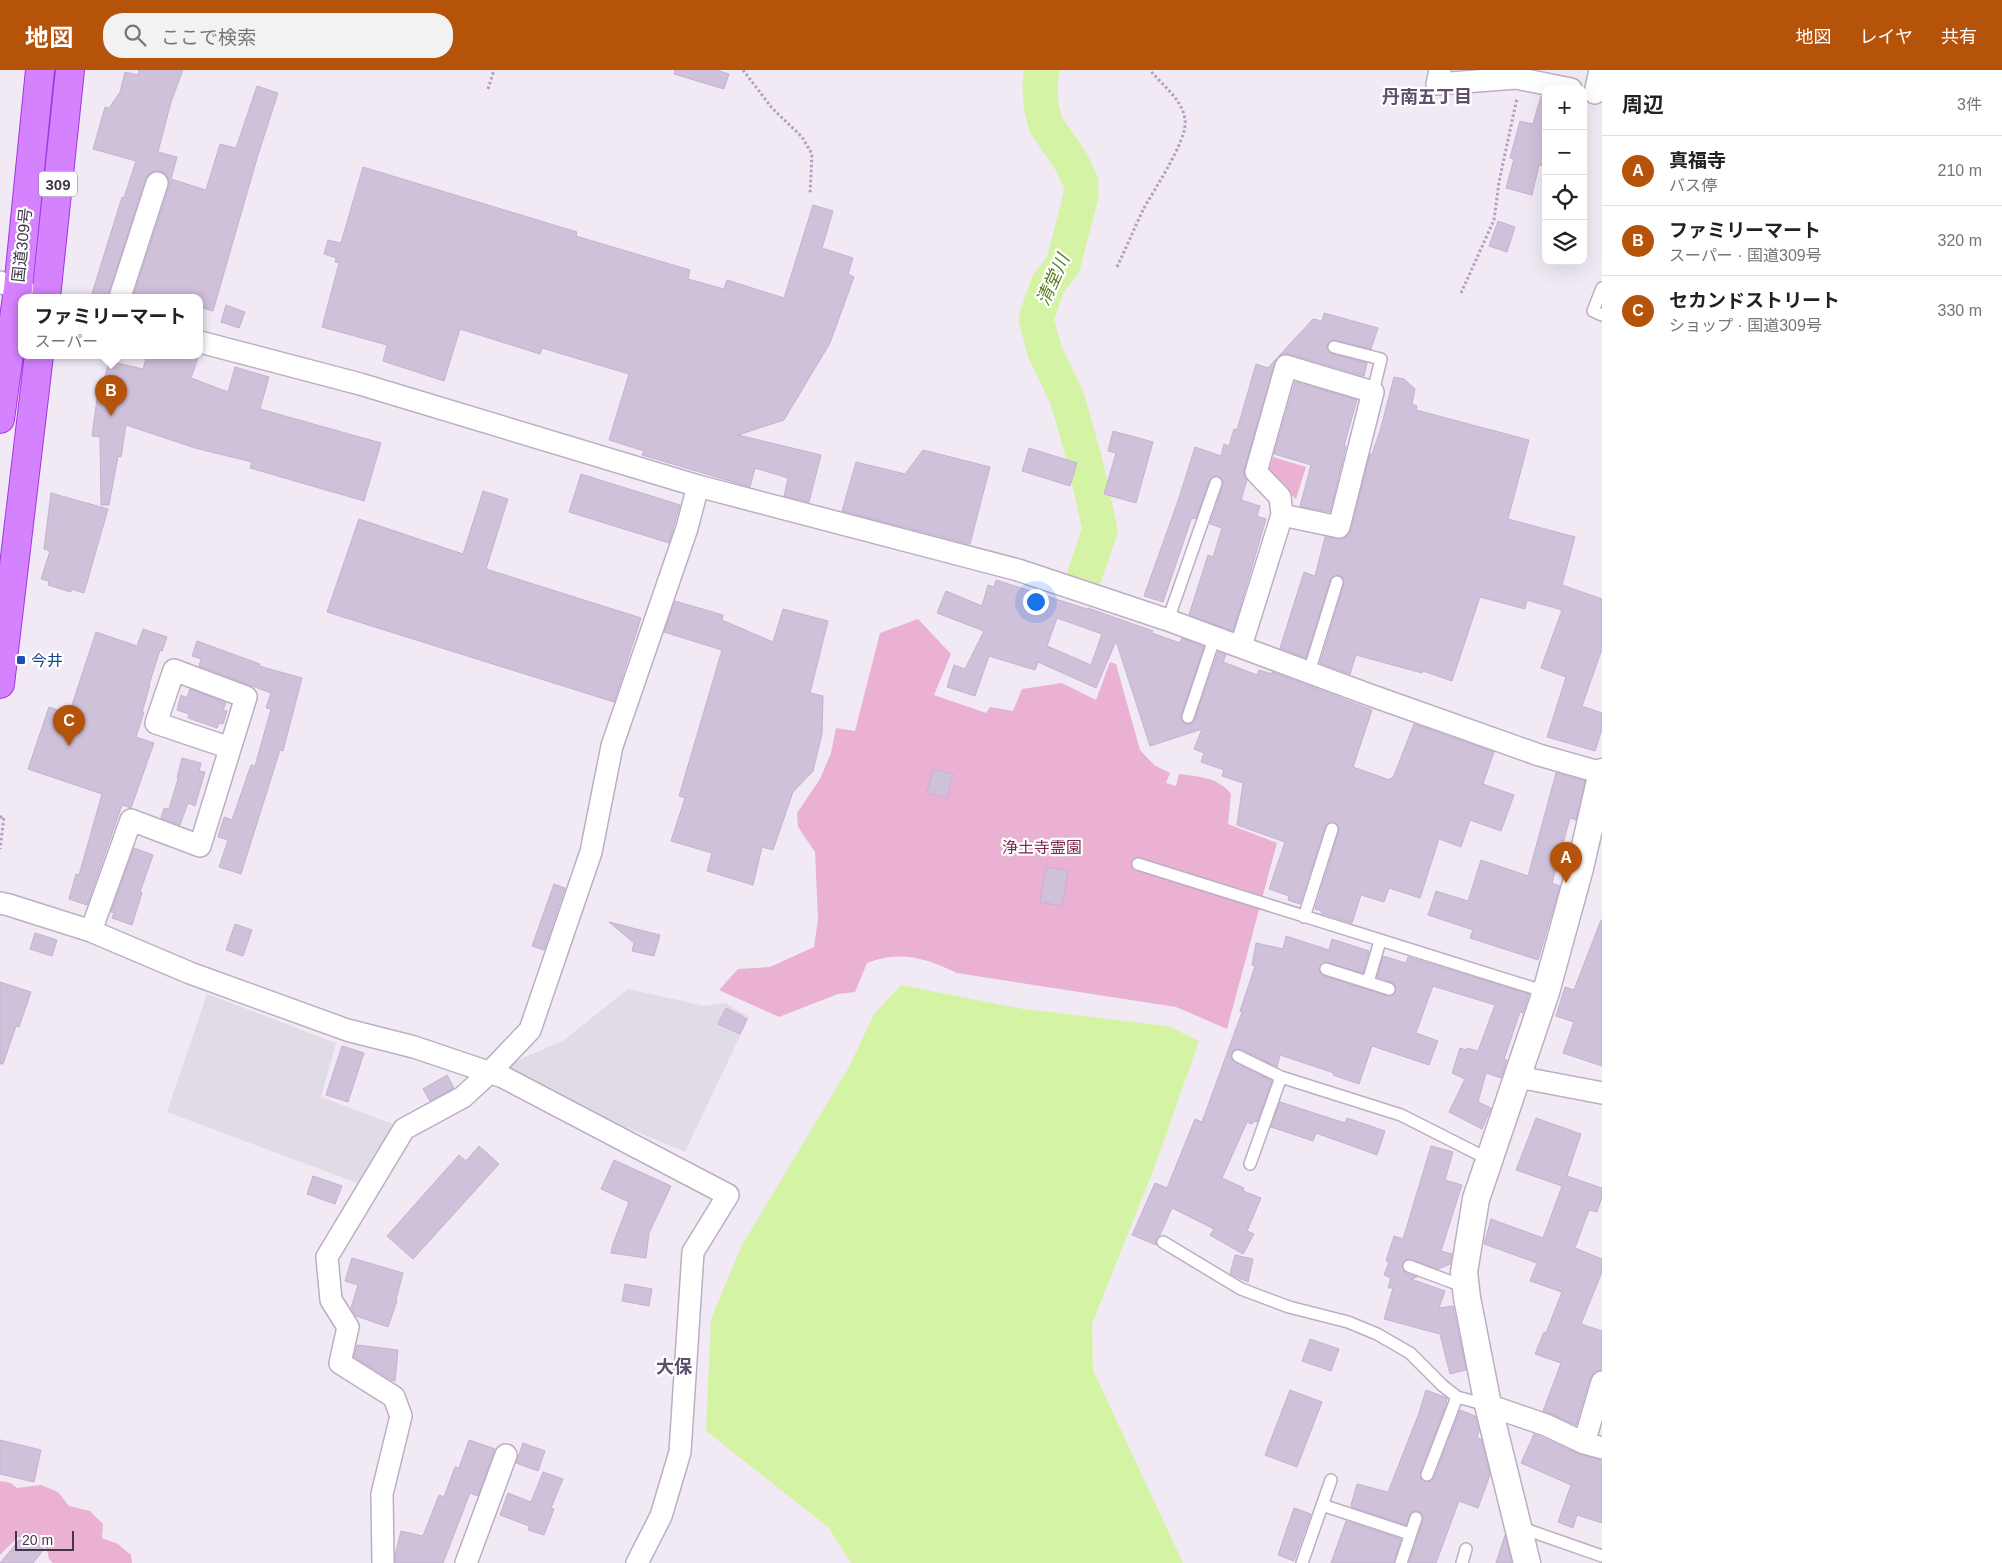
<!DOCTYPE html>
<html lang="ja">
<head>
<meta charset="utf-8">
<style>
  :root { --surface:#fff; --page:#f2f2f2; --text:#222; --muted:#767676; --line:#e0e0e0; --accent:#b45309 }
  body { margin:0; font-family:Arial,"Noto Sans JP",sans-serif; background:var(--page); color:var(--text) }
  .controls { position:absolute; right:15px; top:15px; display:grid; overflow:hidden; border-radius:10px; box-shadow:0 5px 20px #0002 }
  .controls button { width:45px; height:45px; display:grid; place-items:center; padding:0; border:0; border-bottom:1px solid var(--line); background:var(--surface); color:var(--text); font:25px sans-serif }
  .scale { position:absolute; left:15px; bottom:12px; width:59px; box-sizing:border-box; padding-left:5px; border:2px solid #42374a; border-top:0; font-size:14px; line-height:18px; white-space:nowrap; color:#42374a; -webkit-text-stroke:4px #fff; paint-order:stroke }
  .you { position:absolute; left:1035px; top:531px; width:18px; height:18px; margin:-12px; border:4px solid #fff; border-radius:50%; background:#1a73e8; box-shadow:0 0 0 8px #1a73e833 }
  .badge { display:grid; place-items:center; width:32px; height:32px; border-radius:50%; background:var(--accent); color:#fff; font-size:16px; font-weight:700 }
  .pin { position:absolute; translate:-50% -41px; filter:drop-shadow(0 1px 2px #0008) }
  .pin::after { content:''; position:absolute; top:26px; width:18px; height:15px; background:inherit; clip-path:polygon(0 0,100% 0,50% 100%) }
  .popup { position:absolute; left:18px; top:224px; width:185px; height:65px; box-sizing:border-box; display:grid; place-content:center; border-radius:10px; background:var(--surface); filter:drop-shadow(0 1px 4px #0005); font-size:16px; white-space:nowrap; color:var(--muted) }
  .popup b { font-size:19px; color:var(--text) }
  .popup::after { content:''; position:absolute; left:50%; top:100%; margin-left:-10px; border:10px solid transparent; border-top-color:var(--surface) }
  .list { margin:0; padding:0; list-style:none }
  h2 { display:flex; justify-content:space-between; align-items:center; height:65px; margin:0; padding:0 20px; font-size:21px }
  h2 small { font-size:16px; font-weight:400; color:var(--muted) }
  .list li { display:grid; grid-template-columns:32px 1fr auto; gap:15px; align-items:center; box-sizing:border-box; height:70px; padding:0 20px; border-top:1px solid var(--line) }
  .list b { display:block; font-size:19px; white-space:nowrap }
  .list p { margin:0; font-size:16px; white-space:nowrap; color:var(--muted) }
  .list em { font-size:16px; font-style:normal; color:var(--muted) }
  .icon { flex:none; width:28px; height:28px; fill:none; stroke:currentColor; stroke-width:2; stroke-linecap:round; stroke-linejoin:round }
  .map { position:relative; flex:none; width:1602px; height:1493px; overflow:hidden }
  header { display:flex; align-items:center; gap:30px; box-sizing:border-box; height:70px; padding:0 25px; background:var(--accent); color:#fff }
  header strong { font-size:24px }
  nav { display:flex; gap:28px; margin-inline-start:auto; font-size:18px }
  .search { width:350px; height:45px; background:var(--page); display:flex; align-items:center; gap:12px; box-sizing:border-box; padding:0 18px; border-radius:20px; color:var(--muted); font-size:19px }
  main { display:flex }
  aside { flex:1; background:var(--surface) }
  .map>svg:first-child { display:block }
  .industrial { fill:#e0dbe5 }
  .green { fill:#eab1d2 }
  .water { fill:#d5f3a5 }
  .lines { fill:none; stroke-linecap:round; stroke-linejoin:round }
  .river { stroke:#d5f3a5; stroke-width:35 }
  .building { fill:#d0c1da; stroke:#c5b1d2; fill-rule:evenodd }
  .service-casing { stroke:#bcaec4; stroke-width:14 }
  .minor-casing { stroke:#bcaec4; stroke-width:24 }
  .tertiary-casing { stroke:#bcaec4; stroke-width:29 }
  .trunk-casing { stroke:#9f36e3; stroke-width:30 }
  .path { stroke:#b59cc4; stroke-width:3; stroke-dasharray:2.5 2.5; stroke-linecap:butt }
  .service { stroke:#fff; stroke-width:11 }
  .minor { stroke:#fff; stroke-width:21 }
  .tertiary { stroke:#fff; stroke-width:26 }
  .trunk { stroke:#d582ff; stroke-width:28 }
  .transit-dot { fill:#1a4fb4; stroke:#fff; stroke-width:2 }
  .labels { text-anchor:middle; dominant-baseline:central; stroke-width:4.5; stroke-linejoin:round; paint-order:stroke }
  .shield { fill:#fff; stroke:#7b7380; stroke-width:1 }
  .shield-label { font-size:15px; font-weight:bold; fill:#42374a }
  .street-label { font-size:16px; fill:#42374a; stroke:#fff }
  .transit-label { font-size:16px; fill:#164399; stroke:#fff; text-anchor:start }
  .park-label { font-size:16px; fill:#7e274a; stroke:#fff }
  .neighbourhood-label { font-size:18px; font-weight:bold; fill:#604e6d; stroke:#fff }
  .water-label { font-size:18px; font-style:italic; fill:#5a7f22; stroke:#fff }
</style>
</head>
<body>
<header>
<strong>地図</strong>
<div class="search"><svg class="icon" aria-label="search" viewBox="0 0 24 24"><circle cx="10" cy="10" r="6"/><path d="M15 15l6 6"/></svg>ここで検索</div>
<nav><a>地図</a><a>レイヤ</a><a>共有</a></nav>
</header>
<main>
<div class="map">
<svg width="1602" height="1493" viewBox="0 0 1602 1493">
  <rect width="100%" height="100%" fill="#f1eaf5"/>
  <path class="industrial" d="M628,919L705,936L725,933L749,947L685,1082L554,1027L506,996L564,970Z
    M207,924L336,973L321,1027L395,1055L360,1114L167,1042Z"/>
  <path class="green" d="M1273,387L1306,397L1296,429L1272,408L1269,399Z
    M918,549L951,584L934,625L986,643L990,637L1013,641L1022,619L1062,613L1096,630L1110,592L1116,594L1140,680L1154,695L1170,703L1166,713L1176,716L1179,704C1200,707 1218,707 1231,724L1228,754L1277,773L1227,959L1176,937L957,903C925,888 901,880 867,893L855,922L838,924L779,947L719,920L738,899L770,897L814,877L818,849L815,782L798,757L797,743L820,709L831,683L836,658L855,661L880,563Z
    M0,1411L11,1413L17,1418L41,1415L58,1422L69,1436L90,1441L103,1454L102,1468L118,1474L131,1485L132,1493H53L49,1489L47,1480L30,1465L24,1470L18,1467L0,1485Z"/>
  <path class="water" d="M901,915L1023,939L1168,956L1199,971L1156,1093L1092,1254L1093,1300L1183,1493H851L828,1457L706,1361L711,1249L741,1177L849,997L874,944Z"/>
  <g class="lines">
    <path class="river" d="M1042,0L1040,13L1041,36L1046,55L1072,93L1081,113V126L1063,195L1048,214L1036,249L1045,282L1067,328L1085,391L1100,460L1083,510"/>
  </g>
  <path class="building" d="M139,0H183L171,32L158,82L177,87L171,109L206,120L220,74L236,78L257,16L278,23L258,85L213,241L200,237V227H133L169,117V111L167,105L160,101H154L149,103L145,109L108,227H91L122,127L124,128L136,91L93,79L105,37L109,38L120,22L125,2L138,5Z
    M675,0H716L729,4L724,19L674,4Z
    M1541,26L1546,27V97L1539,95L1532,125L1506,118L1514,89L1510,88L1520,51L1533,54Z
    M363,97L577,162L576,166L690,200L688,209L724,219L727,210L784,228L813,135L833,141L822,178L853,188L848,204L854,207L830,273L784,350L738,365L821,385L809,432L784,426L788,408L755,398L750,417L642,385L644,381L609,370L629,304L542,278L540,284L460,259L444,311L383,291L387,275L322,257L339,193L335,192L336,188L324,184L328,170L341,173Z
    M1498,151L1515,157L1507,182L1489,176Z
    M226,235L245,242L239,258L221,252Z
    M1324,243L1378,258L1371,279L1335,270H1332L1327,275V279L1332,284L1367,293L1364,306L1290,284H1284L1278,287L1313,249L1322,251Z
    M147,285H187L198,288L191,308L228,322L235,297L269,307L260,339L381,373L364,431L250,398L252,392L195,378L126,355L121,387L118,386L109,435H101L100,367L92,366L98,321H101L109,291L143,299Z
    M1277,288L1244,399V405L1247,410L1241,430L1260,436L1257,446L1266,449L1233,561L1189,545L1208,485L1213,487L1222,458L1210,454L1223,415V411L1219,406H1214L1209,411L1196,449L1193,448L1191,450L1163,532L1144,526L1179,428L1195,377L1221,386L1224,374L1229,376L1234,359L1237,360L1256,294L1268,298Z
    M1394,307L1404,309L1415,319L1412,334L1417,336L1416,340L1529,370L1508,449L1575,467L1562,515L1602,529V579L1582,636L1602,643V659L1595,681L1547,667L1566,607L1541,598L1562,540L1527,530L1525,539L1480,527L1452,611L1423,601L1422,603L1356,585L1350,604L1320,593L1344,514L1342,507L1336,505L1330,510L1306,588L1280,578L1304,502L1315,506L1325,467L1342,469L1348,466L1351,460L1370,384H1372L1380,361Z
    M1295,312L1357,330L1344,376H1346L1330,442L1300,436L1311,395L1274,384Z
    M1113,361L1153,372L1136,433L1104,424L1116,383L1108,381Z
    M1029,378L1077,393L1070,416L1022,401Z
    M923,380L990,397L970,474L842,441L856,392L905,404Z
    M581,404L680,435L669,473L569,442Z
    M483,421L508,429L486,499L641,548L614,632L327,542L359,449L463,484Z
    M51,423L108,439L84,523L71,519V522L48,515L49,511L41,509L50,481L44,479Z
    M996,510L1087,539L1088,538L1153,561L1152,563L1180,573L1182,568L1204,577L1181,645V649L1185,654H1190L1195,649L1218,582L1226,585L1223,592L1257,605L1259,600L1272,604V602L1372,640L1353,697L1390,710L1391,708H1393L1414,654L1494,682L1483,714L1514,725L1501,761L1470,750L1461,777L1439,769L1420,828L1389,818L1384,832L1361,825L1352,853L1321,843L1322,841L1315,839L1339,761L1337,754L1330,752L1325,757L1300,834L1288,830L1289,826L1269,819L1285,772L1237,755L1243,713L1222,706L1224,700L1201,692L1204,683L1194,679L1202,659L1150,676L1116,571L1096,618L1038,592L1035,600L989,586L975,626L947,617L954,595L965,599L984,561L937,543L946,521L982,536L988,515L994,517ZM1057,548L1102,564L1091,595L1047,576Z
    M675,531L723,545L722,550L773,572L783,539L828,551L810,623L823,626L822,664L813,701L793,722L773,780L762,777L753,815L707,801L712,783L671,771L685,728L679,726L722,580L664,562Z
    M143,559L167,567L162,581L160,580L149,615H150L142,642H144L136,667L154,673L131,738L122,735L87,835L69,829L76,804L79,805L102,724L28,699L49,637L69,644L96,562L137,576Z
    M197,571L260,594L259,596L302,608L283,681L280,680L241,804L219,797L228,770L218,767L224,747L232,750L251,695L255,696L271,639L266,638L271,623L199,596L201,589L192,586Z
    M190,619L226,633L223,640L227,641L223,654L219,653L217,658L188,648L189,644L177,640L181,625L187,628Z
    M182,688L201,693L199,701L205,702L195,736L188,733L180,755L161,748L164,738L169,739L178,709L177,708Z
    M933,699L953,704L947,728L927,723Z
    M1556,703L1585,711L1576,750L1570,748L1552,813L1560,816L1538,890L1470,868L1473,860L1428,845L1436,821L1468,831L1481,790L1528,806Z
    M134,778L153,785L140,822L142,823L132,855L112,848L114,843L111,842Z
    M1046,797L1068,801L1062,836L1040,832Z
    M554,814L565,818L544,880L532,876Z
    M1601,850H1602V996L1563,983L1574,952L1556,946L1565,917L1574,920Z
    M609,852L660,865L654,886L632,881L634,873Z
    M235,854L252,860L243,886L226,880Z
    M35,863L57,870L52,886L30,879Z
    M1286,866L1329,880L1332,869L1369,881L1363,903L1325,892L1321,894L1319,901L1324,906L1387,926L1394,925L1396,918L1392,912L1377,907L1383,886L1406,893L1408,887L1529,924L1523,943L1520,942L1504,989L1507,990L1501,1008L1486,1003L1478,1032L1491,1038L1482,1059L1449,1042L1465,1009L1452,1003L1460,978L1466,980L1467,978L1478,981L1495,935L1433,916L1416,963L1438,971L1429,995L1372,976L1359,1014L1333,1005L1334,1003L1280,985L1277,997L1241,979H1237L1232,982L1231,987L1234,992L1272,1011L1257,1052L1254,1051L1252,1054L1247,1052L1222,1108L1244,1118L1243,1121L1261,1128L1247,1161L1254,1164L1243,1184L1210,1165L1214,1159L1172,1138L1160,1165L1156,1169V1175L1132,1165L1155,1113L1167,1118L1195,1049L1202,1052L1242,942L1240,941L1255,896L1252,895L1256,873L1283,879Z
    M0,912L31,922L19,957L16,956L3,994H0Z
    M726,938L747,949L740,964L718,954Z
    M342,976L364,983L348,1032L326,1025Z
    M447,1005L454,1018L430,1031L423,1019Z
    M1280,1032L1345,1053L1347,1048L1385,1061L1377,1085L1316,1063L1313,1071L1271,1057Z
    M1536,1048L1581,1064L1567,1106L1602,1118V1127L1597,1142L1589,1140L1575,1178L1602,1189V1202L1581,1254L1602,1261V1300L1594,1303L1590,1308L1576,1355L1543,1341L1561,1293L1535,1284L1544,1262L1546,1263L1562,1222L1530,1211L1537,1193L1484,1174L1491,1149L1543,1168L1562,1116L1516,1100Z
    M479,1076L499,1094L413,1189L387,1166L459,1085L466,1091Z
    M1431,1076L1453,1082L1445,1110L1462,1115L1441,1181L1452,1184L1450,1194L1438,1199L1408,1189L1404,1191L1402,1197L1406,1203L1417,1207L1411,1209L1445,1221L1439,1238L1453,1236L1466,1300L1450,1304L1440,1264L1384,1249L1393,1218H1388L1391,1208L1384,1205L1389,1192L1386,1191L1394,1166L1403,1169Z
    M614,1090L671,1116L649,1163L646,1188L611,1183L613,1174L629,1132L601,1119Z
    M313,1106L342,1116L335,1134L307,1124Z
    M1235,1185L1253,1189L1248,1212L1230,1204Z
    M352,1188L403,1203L396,1230L397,1231L388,1257L356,1246L351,1238L358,1215L345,1211Z
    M625,1214L652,1219L649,1236L622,1231Z
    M1310,1269L1339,1279L1331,1301L1302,1291Z
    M357,1275L398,1280L395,1311L391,1310L354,1287Z
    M1290,1320L1322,1332L1297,1397L1265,1385Z
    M1426,1320L1447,1328L1446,1335L1420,1402L1421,1409L1428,1412L1434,1408L1460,1340L1475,1346L1479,1361L1477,1368L1481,1369L1490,1405L1478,1438L1459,1431L1436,1493H1409L1423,1450L1421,1443L1415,1441L1411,1442L1406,1455L1352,1437L1351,1435L1357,1414L1388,1422L1419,1343Z
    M1534,1364L1579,1384L1602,1390V1453L1577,1445L1573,1458L1558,1452L1571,1415L1521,1393Z
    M0,1370L41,1380L34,1412L0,1404Z
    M469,1370L495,1379L478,1426L470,1423L443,1493H395V1485L401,1461L423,1466L439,1425L444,1427L455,1397L459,1398Z
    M523,1373L545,1381L538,1401L516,1393Z
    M543,1402L563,1409L551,1438L554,1439L544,1465L528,1460L529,1456L500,1445L508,1423L531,1432Z
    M1294,1438L1311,1444L1294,1491L1278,1485Z
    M1346,1451L1401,1469L1394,1493H1331Z
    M1505,1465L1512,1493H1496Z
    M30,1467L44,1479L33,1493H0L20,1469L25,1473Z"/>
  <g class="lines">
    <g class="service-casing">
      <path id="service" d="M1602,218L1593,241L1602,245
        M1334,277L1381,289L1373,322
        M1168,550L1216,413
        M1309,602L1337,512
        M1188,647L1215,566
        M1138,794L1546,922
        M1304,847L1332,759
        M1326,899L1389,919
        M1368,912L1380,871
        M1238,986L1281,1007L1401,1045L1490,1090
        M1250,1094L1281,1007
        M1163,1172L1241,1219L1289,1237L1348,1252L1377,1264L1410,1283L1442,1315L1457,1327L1487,1335
        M1409,1196L1465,1217
        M1427,1405L1457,1327
        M1322,1435L1410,1464
        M1519,1457L1602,1486
        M1302,1493L1331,1410
        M1401,1493L1416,1448
        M1462,1493L1466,1479"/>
    </g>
    <g class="minor-casing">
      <path id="minor" d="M1440,0L1437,14L1516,8L1571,19
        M1595,23L1600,0
        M0,212L38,227
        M120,227L157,113
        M200,272L360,314L698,416L1018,500L1168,550L1370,625L1539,685L1602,703
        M1241,576L1282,445L1280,427L1256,402L1286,296L1373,322L1339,457L1282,445
        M0,833L9,835L91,861L190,903L347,960L414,977L503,1007L728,1125L693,1182L680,1382L661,1446L637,1493
        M91,861L131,750L200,776L246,627L174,600L156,653L230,678
        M1518,1007L1602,1023
        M1488,1335L1546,1355L1584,1373L1602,1378
        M1584,1373L1602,1312
        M383,1493L382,1424L401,1346L394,1327L340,1293L348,1257L331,1230L327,1187L404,1059L463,1027L489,1003L530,960L591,782L612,676L687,458L698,416
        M466,1493L506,1385"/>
    </g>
    <g class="tertiary-casing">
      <path id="tertiary" d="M1527,1493L1488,1335L1467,1228L1464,1202L1476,1129L1546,922L1580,798L1602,702"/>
    </g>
    <g class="trunk-casing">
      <path id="trunk" d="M46,227L70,0
        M0,349L18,219L40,0
        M0,614L39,285"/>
    </g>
    <path class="path" d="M743,0L772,38L802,67L812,84L810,124
      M488,19L494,0
      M1117,197C1126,178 1134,159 1143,140C1153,121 1188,70 1185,50C1183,30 1162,15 1150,0
      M1461,223L1494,150L1499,112L1517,28
      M0,747H4L0,779"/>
    <use href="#service" class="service"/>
    <use href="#minor" class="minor"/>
    <use href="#tertiary" class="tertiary"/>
    <use href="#trunk" class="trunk"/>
  </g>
  <rect class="transit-dot" x="16" y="585" width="10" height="10" rx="2.5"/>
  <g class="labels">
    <rect class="shield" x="39" y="101.5" width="38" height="25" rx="4"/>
    <g class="shield-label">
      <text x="58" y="114">309</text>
    </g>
    <g class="street-label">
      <text transform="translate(22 175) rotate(-84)">国道309号</text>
    </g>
    <g class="transit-label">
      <text x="31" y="590">今井</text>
    </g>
    <g class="park-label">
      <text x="1042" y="777">浄土寺霊園</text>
    </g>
    <g class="neighbourhood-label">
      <text x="1427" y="27">丹南五丁目</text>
      <text x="674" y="1297">大保</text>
    </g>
    <g class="water-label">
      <text transform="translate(1053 210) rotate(-66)">清堂川</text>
    </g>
  </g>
</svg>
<div class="controls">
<button>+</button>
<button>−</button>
<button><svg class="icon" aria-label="locate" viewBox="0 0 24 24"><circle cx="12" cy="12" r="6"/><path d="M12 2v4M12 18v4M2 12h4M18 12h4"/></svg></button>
<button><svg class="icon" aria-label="layers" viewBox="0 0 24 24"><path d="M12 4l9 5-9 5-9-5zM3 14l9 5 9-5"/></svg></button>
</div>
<div class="scale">20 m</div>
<div class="you"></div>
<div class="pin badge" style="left:1566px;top:813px">A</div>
<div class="pin badge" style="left:111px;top:346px">B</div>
<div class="popup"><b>ファミリーマート</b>スーパー</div>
<div class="pin badge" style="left:69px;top:676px">C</div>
</div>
<aside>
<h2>周辺<small>3件</small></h2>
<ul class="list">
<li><span class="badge">A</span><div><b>真福寺</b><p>バス停</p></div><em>210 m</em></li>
<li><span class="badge">B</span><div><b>ファミリーマート</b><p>スーパー · 国道309号</p></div><em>320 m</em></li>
<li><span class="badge">C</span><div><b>セカンドストリート</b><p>ショップ · 国道309号</p></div><em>330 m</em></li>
</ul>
</aside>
</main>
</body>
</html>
